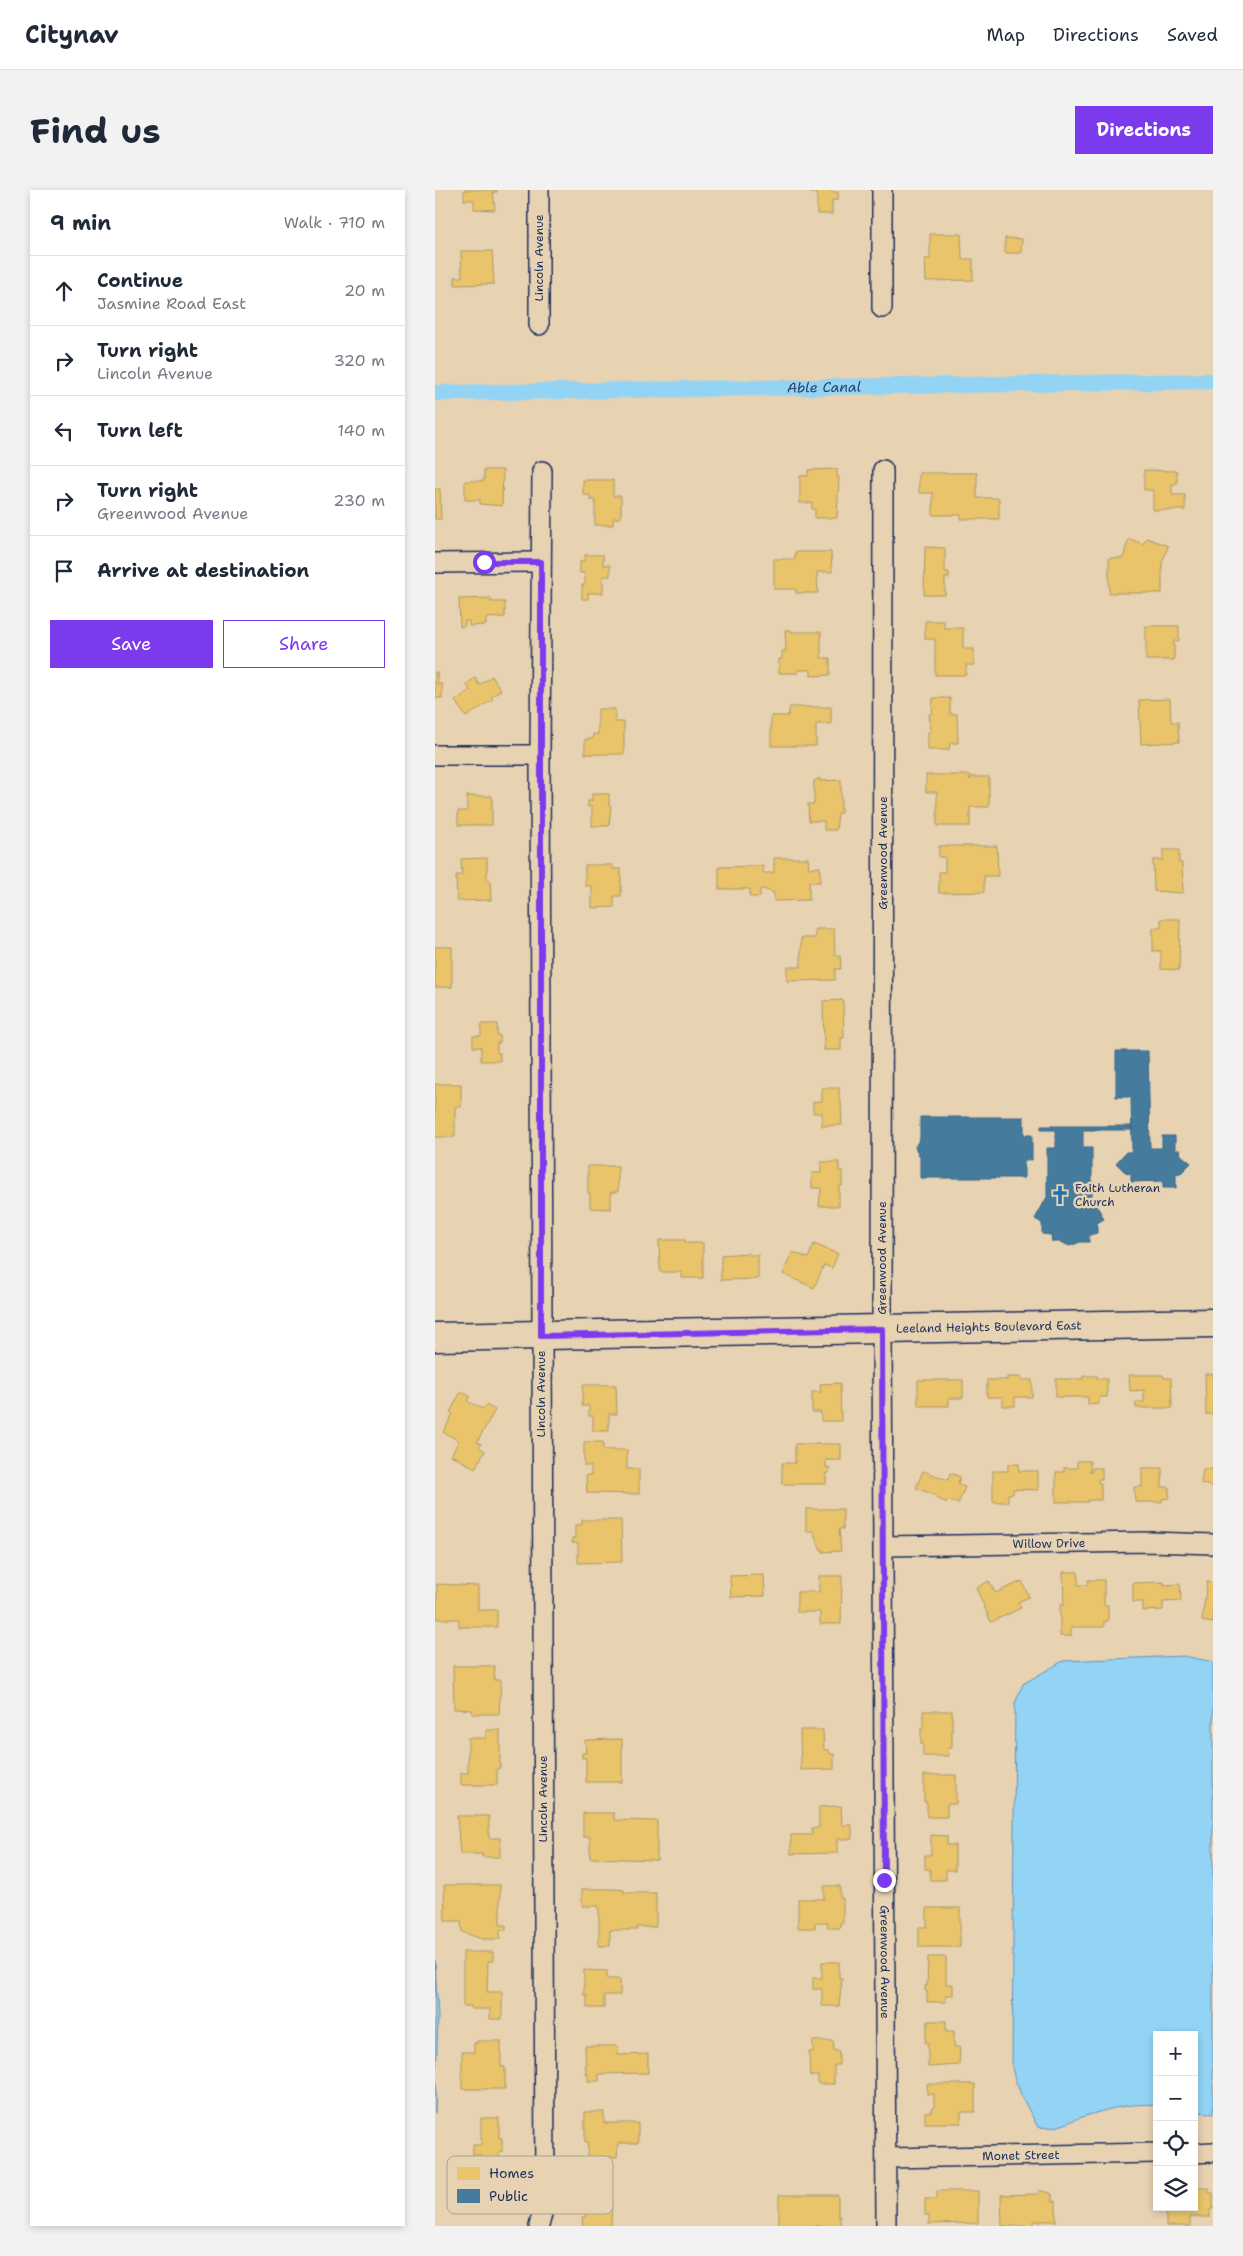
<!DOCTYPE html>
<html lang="en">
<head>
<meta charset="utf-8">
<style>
  :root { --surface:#fff; --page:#f2f2f3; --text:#1f2937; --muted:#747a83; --line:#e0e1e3; --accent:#7c3aed }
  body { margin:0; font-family:"Shantell Sans",sans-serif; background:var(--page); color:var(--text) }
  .controls { position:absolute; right:15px; bottom:15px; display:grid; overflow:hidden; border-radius:0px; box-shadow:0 2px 8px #0003 }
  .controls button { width:45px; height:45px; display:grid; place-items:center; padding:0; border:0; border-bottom:1px solid var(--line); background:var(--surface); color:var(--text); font:25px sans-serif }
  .stop { position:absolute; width:15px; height:15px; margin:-11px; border:4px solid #7c3aed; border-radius:50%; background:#fff }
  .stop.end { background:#7c3aed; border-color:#fff; box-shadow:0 1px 5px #0008 }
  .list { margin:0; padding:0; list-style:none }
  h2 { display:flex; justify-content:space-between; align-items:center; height:65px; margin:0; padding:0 20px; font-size:21px }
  h2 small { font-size:16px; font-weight:400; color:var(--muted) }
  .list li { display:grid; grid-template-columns:32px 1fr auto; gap:15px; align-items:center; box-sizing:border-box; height:70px; padding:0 20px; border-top:1px solid var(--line) }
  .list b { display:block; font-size:19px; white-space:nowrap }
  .list p { margin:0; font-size:16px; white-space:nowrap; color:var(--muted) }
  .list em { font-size:16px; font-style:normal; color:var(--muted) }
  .actions { display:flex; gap:10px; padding:15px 20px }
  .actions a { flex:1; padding:11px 0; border:1px solid var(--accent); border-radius:0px; text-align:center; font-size:18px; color:var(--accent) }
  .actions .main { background:var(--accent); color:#fff }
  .icon { flex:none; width:28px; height:28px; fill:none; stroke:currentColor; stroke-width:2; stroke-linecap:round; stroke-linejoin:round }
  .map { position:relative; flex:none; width:778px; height:2036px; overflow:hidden; border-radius:0px }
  header { display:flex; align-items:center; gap:30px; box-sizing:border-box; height:70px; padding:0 25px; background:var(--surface); border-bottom:1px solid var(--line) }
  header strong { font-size:24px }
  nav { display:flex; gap:28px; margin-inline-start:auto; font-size:18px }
  .intro { display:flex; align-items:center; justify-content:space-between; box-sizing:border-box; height:120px; padding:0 30px }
  h1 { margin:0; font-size:35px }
  .button { padding:12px 22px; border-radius:0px; background:var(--accent); color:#fff; font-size:18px; font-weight:700 }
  main { display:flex; gap:30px; padding:0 30px }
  aside { flex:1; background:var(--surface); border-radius:0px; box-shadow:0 2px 8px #0003 }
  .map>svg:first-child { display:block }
  .water { fill:#93d4f5; stroke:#6392b9 }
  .homes { fill:#e9c46a; stroke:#ab9766 }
  .public { fill:#457b9d; stroke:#38648a }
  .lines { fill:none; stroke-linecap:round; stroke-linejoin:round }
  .canal { stroke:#93d4f5; stroke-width:16 }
  .minor-casing { stroke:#1b2f5e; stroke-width:22 }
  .secondary-casing { stroke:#1b2f5e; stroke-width:31 }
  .minor { stroke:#e7d2b1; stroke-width:19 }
  .secondary { stroke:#e7d2b1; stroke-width:28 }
  .route { stroke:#7c3aed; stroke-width:6 }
  .labels { text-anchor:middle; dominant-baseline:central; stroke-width:5; stroke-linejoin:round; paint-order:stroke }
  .street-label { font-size:12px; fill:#1b2f5e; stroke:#e7d2b1 }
  .poi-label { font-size:12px; fill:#1b2f5e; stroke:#e7d2b1; text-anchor:start }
  .water-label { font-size:14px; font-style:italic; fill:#27406d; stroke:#e7d2b1 }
  .key { fill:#e7d2b1; stroke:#aaa198; stroke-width:1 }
  .key-label { font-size:14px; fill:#1b2f5e }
</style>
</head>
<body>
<header>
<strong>Citynav</strong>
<nav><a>Map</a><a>Directions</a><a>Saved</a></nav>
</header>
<div class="intro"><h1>Find us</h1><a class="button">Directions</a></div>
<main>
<aside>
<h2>9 min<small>Walk · 710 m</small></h2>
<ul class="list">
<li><svg class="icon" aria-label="ahead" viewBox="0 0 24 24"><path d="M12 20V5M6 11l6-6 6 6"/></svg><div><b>Continue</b><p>Jasmine Road East</p></div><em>20 m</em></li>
<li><svg class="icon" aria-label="right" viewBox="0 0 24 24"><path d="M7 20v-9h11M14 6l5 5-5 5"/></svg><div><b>Turn right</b><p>Lincoln Avenue</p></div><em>320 m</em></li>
<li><svg class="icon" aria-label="left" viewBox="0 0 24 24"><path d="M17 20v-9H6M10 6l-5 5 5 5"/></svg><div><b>Turn left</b></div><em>140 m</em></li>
<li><svg class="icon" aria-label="right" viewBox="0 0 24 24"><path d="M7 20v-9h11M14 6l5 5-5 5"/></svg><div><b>Turn right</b><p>Greenwood Avenue</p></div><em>230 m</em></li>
<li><svg class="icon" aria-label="arrive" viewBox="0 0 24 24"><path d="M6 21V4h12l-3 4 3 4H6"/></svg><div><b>Arrive at destination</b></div></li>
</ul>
<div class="actions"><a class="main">Save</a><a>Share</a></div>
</aside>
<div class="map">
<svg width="778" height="2036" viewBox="0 0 778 2036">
  <rect width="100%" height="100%" fill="#e7d2b1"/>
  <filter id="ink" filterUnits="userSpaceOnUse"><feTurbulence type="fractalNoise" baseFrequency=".02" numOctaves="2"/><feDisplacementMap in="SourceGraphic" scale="10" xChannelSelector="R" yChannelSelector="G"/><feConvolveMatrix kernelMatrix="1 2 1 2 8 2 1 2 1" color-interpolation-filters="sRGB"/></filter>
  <g filter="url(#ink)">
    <path class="water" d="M749,1466L778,1472V1924L759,1921V1845H722V1915C696,1912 669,1920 644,1928C627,1935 622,1939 603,1937C592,1916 582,1900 577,1878L580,1513L588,1494L628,1471Z
      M0,1770L3,1827L0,1923Z"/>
    <path class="homes" d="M29,0H62V2H58L60,20L39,19V10H29Z
      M375,0H397V2H403V10H397V24H382V3H375Z
      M495,44H526L527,69H538V90L491,91L490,69H495Z
      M570,48L587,49L586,63H570Z
      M26,61H57L59,94L20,95V87H27Z
      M402,279V287H404L402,328H380V319H377V313H365V286H373V280Z
      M49,280H68L67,316L45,314V310H30V291H49Z
      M709,280L742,281V294H737V305H750V320H718V300H709Z
      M484,283H542V308H564V329H526V325H498V303H484Z
      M148,290H178V306H186V328H178V335H160V310H155V305H148Z
      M0,299H5L6,329H0Z
      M711,348L733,356L727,373V403H674V368H688L693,351L695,349L708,354Z
      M490,357L510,358V382H514V388H510V405H489Z
      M360,362H396L397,382H382L383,403H361V399H339V369H360Z
      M150,365H168V375H175V386H168V403H153V409H147V395H150V383H145V371H150Z
      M56,408V412H70V427L51,428V435L34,436V431H30V436L25,437L24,409Z
      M490,431H509V438H528V459H539V475H531V485H500V449H490Z
      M711,436H744V451H739V470H711Z
      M350,440H356V442H386V468H395V485L376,486V480H363V483H344V469H347V461H351Z
      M0,482H2L3,494H7V508H0Z
      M57,486L66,500L56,507L58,509L31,527L20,511L35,500L31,494L40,488L44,495Z
      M498,508H515V524H522L523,553H515L514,560H493V542H496L494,524H497Z
      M735,509L736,532H743L744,552L706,554L704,510Z
      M355,517H396V534H381V556H336V526H353Z
      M163,519H180V532H189V564H150V549H158V544H163Z
      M491,585H535V590L537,587H554V617H535V636H502V602H491Z
      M385,588V591L406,590V623H403L401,640H389V631H374L373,614H379V591Z
      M157,604H174V616H176L174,636H157V617H153V611H157Z
      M32,606H57V635H23V621H32Z
      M504,656H562L563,686H549V702L504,703V682H510V667H504Z
      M728,660H744V673H747L748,703L719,701L718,670H728Z
      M52,668V690H55L56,710L22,711L21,685H27L26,669Z
      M339,668H373L374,678L385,677V692H374V710L339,711V703L328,699H325V707H315V699H284V677L328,676V683H339Z
      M150,675H178V679H186V706H179V717L157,718V696H150Z
      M726,729H745L744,780L726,779V761H718V738H726Z
      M380,739H399L400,766H405L406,779H400V790L352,791V777H366V748H380Z
      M0,757H17V797H0Z
      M408,810L409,848H406V860H389L388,811Z
      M46,834H62V845L65,846V853H62V863H65V871H46V857H38V846H46Z
      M0,894H26V917H20V947H0Z
      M387,898H404V911H406L407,935L387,936V923H378V912L387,911Z
      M386,972H404V981H407V996H404V1016H384L386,998H377V983H386Z
      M153,976H183V1002H176V1019L155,1018V1003H153Z
      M224,1050H250V1053H268V1088H247V1082H225Z
      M379,1054L403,1064L397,1078L389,1075L379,1098L348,1084L357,1062L373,1068Z
      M313,1063V1065H323V1089L286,1090V1065Z
      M770,1184H778V1224H771Z
      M694,1185H728L729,1188H736L737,1218H701V1212H709V1200L695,1201Z
      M648,1186H662V1189H672V1207H664V1214L653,1215V1207H621V1189H648Z
      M572,1187H586V1190H597V1207H580V1216H568V1207H552V1190H572Z
      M483,1190H528V1208H514V1216H483Z
      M405,1193L406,1231H386V1222H377V1202H386L385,1194Z
      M148,1195H181L182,1224H174V1241H158V1226H154V1216H147Z
      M26,1202L35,1206L32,1211L48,1219L51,1215L60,1220L42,1252L46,1254L44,1257L50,1261L40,1278L16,1265L24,1251L8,1242L18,1224L15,1222Z
      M149,1252H168V1260H192V1279H204V1304L152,1303L151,1285H156V1276H149Z
      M360,1254H406V1270H391V1277H394V1283H391V1294H347V1273H360Z
      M642,1271H655V1282H657V1278H667V1289H663V1293H666V1310H653V1312H621V1282H629V1278H642Z
      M573,1274H584V1281H603V1300L578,1299V1304H573V1312H558V1281H573Z
      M707,1278H727V1297H734V1308L727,1309V1312H700L699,1297H707Z
      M768,1279H778V1297L766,1293Z
      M488,1281L513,1290L515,1283L525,1287L523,1294L530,1297L523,1314L513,1310L512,1313L501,1308L502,1306L481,1298Z
      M371,1319H408V1339H404L406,1361L388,1362V1359L386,1360L378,1341H371Z
      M147,1330H186L187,1372L143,1373V1353H137V1348H140V1335H147Z
      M628,1382H643V1395H653V1390H669V1415H673V1431H669V1437H636V1446H625V1415H629Z
      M329,1385L330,1406L296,1407L295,1386Z
      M384,1386H407L406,1434H385V1422H362V1402H384Z
      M554,1391L560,1403L587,1391L594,1407L583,1412L586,1418L556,1432L541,1398Z
      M729,1392V1395L745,1394L746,1411L728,1412V1420L708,1421V1412H698V1393Z
      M772,1392L778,1393V1433L767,1431Z
      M2,1394L43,1396V1420H62V1437H24V1429H2Z
      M18,1476H60L59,1490H66L64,1524H37V1520L19,1519Z
      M488,1521H517V1558H513L514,1566H488V1554H486V1539H488Z
      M51,1540H65V1578H62V1595H26V1583H33V1548H51Z
      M365,1540H388L389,1560H394L395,1564H399V1579L366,1580Z
      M187,1549V1592H151V1568H147V1563H151L150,1550Z
      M489,1585H521V1614H512V1627H492V1612H489Z
      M406,1616L407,1635H417V1649H402V1663L356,1664V1645H377V1638H384V1617Z
      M148,1623H179V1630L222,1631V1670L155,1668V1647H148Z
      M22,1626H54V1648H65V1667H47V1664H25Z
      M496,1645L512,1646V1655H520V1680H511V1690H495V1679H490V1665H496Z
      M9,1695H65V1735H71V1740H65V1749H47L27,1742L26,1731H10Z
      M389,1696H405V1708H408V1733H405V1738H393V1733H380V1738H363V1709H389Z
      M147,1699H180L189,1700V1703H221V1737H202V1740H175V1756H164V1716H147Z
      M492,1718H525V1757H484V1737H492Z
      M28,1762H58V1771H53L52,1802H67V1829H55V1819H36V1816H28Z
      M493,1767H511V1794H518V1805H511V1812H492V1801H490V1796H492Z
      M387,1772H404V1788H407L404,1816H387V1799H378V1788H387Z
      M149,1780L172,1781V1789H185V1805H169V1818H152V1805H149Z
      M493,1831H511V1841H519V1857H525L524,1875L493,1877V1853H490Z
      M42,1851H66V1877H70V1899H27V1862H39V1853H42Z
      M378,1851H398L399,1861H404V1875H399V1894H383V1886H375L374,1862H378Z
      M150,1856H183V1865L213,1864V1883L164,1884V1891H153V1884H151Z
      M492,1894H540V1922H526V1933H490V1922H497V1918H499V1904H492Z
      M150,1922H169V1933H203V1953H183L182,1967H152L153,1952H150Z
      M46,1928H64V1948H67V1962H64V1974H46V1965H38V1955H46Z
      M761,1998H774V2003H778V2019H775V2027H755V2036H731V2017H759Z
      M604,2000L617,2004V2011H621V2031H599V2036H567L566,2005L604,2004Z
      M502,2001H543V2033L494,2034V2025H490V2009H502Z
      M150,2005L177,2007L176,2036H148L147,2027H150Z
      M344,2005H403V2026H405V2036H344Z"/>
    <path class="public" d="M681,861H713L715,958H727V946H740V960H745L746,965L756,973L745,984H741V998H728V991L696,992V983L692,984L681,973L691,962H696L697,958L696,907H681Z
      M485,927H589V945H597V970H589V988H485V967L480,957L485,948Z
      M606,936H697V940H648V958H657V1007L669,1029L662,1033V1043L654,1045V1052H645L635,1056L625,1052H617L616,1045L607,1044V1033L600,1029L612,1007V958H621V940H606Z"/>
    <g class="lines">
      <path class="canal" id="s1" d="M0,203L778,191"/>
      <g class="minor-casing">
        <g id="minor">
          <path d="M447,0V118"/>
          <path d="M104,135V0"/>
          <path id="s2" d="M448,280L447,1139L451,2036"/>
          <path d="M0,373L106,372"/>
          <path d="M0,565H105"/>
          <path id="s3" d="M449,1356L715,1352L778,1354"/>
          <path d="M759,1963L778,1962"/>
          <path id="s4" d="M451,1968L722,1963"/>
          <path d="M104,2036L110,2012L105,565L107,281"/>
        </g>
      </g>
      <g class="secondary-casing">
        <g id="secondary">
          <path id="s5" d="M0,1147L778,1133"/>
        </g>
      </g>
      <use href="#minor" class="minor"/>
      <use href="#secondary" class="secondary"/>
    </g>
  </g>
  <g class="lines" filter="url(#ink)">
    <path class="route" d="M49,372H106V1146L447,1139L449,1690"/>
  </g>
  <defs>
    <g id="church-bare" transform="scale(1.5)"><path d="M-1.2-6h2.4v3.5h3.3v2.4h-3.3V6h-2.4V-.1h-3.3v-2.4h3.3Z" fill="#1f6fb2" stroke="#e7d2b1" stroke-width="2.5" paint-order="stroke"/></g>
  </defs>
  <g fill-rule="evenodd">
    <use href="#church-bare" x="625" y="1005"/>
  </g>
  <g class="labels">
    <g class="street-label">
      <text transform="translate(104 68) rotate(-90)">Lincoln Avenue</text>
      <text transform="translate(448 663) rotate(-90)">Greenwood Avenue</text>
      <text transform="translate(447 1068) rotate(-90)">Greenwood Avenue</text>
      <text stroke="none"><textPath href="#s5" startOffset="554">Leeland Heights Boulevard East</textPath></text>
      <text transform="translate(106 1204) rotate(-90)">Lincoln Avenue</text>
      <text stroke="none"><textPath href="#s3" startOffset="165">Willow Drive</textPath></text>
      <text transform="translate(108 1609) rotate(-90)">Lincoln Avenue</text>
      <text stroke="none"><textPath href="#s2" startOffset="1492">Greenwood Avenue</textPath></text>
      <text stroke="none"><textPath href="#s4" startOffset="135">Monet Street</textPath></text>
    </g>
    <g class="poi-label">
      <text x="640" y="998">Faith Lutheran<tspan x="640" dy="14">Church</tspan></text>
    </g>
    <g class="water-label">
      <text stroke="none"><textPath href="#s1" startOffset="389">Able Canal</textPath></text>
    </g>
  </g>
  <rect x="12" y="1966" width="166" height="58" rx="8" class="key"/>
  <rect x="22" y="1977" width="23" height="13" fill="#e9c46a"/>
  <rect x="22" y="1999" width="23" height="14" fill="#457b9d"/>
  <g class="key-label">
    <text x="54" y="1988">Homes</text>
    <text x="54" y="2011">Public</text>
  </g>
</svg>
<div class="controls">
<button>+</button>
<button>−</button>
<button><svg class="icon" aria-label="locate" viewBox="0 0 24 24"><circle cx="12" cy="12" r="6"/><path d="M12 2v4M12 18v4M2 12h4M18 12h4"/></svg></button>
<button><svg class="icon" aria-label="layers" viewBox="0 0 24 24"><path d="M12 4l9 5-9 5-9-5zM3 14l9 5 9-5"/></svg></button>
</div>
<div class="stop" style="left:49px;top:372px"></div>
<div class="stop end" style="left:449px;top:1690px"></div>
</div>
</main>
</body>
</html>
